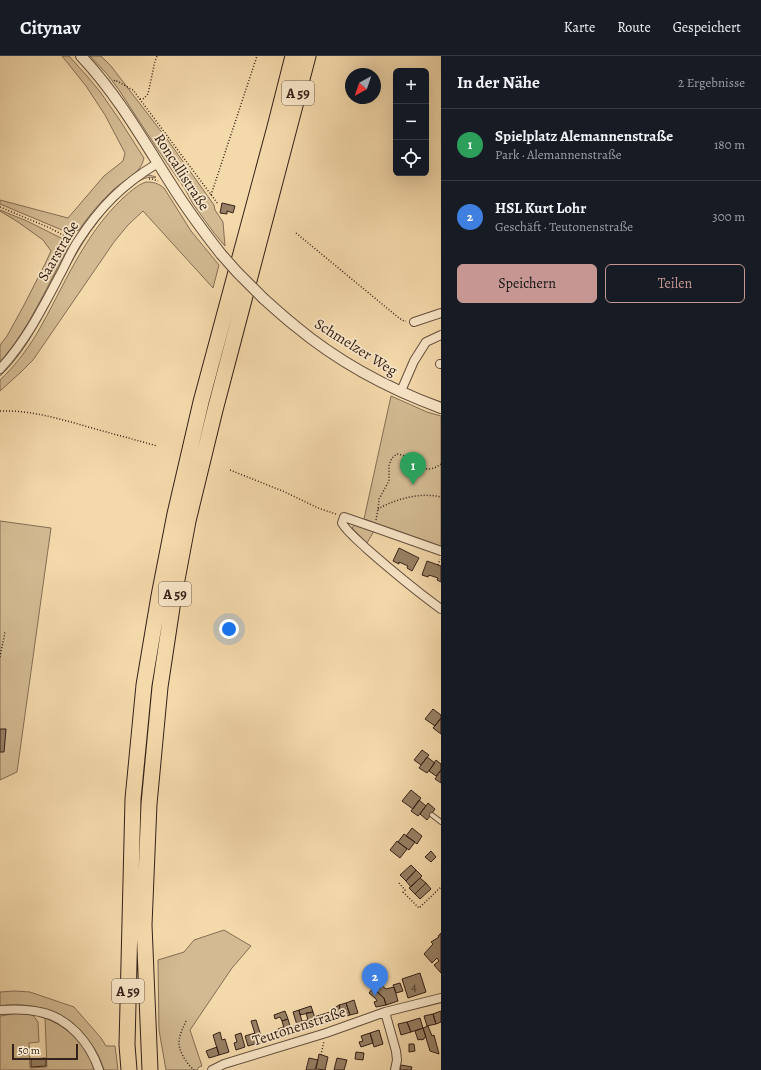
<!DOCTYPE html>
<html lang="de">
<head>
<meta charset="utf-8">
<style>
  :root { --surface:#171b24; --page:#242831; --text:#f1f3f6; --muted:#9ea1a6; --line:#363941; --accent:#c59692 }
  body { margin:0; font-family:Alegreya,serif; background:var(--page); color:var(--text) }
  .controls { position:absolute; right:12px; top:12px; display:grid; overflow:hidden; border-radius:6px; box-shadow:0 4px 16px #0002 }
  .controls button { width:36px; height:36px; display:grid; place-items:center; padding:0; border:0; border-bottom:1px solid var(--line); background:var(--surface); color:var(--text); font:20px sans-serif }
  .compass { position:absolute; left:345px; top:12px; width:36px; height:36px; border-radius:50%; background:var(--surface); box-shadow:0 4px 16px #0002; rotate:220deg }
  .scale { position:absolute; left:12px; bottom:10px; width:66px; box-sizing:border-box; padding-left:4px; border:2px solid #34211a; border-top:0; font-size:11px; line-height:14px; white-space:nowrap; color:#34211a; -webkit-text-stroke:3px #f8e6c8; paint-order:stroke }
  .you { position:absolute; left:229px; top:573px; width:14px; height:14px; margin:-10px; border:3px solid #fff; border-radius:50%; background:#1a73e8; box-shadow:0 0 0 6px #1a73e833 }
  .badge { display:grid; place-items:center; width:26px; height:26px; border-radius:50%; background:var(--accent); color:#fff; font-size:13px; font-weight:700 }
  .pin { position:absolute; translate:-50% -33px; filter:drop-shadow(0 1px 2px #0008) }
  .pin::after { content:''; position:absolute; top:21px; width:14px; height:12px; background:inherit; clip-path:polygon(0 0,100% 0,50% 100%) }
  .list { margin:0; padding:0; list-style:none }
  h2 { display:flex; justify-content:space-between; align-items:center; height:52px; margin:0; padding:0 16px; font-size:17px }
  h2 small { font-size:13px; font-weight:400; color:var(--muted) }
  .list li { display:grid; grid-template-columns:26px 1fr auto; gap:12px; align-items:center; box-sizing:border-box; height:72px; padding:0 16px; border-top:1px solid var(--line) }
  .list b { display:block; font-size:15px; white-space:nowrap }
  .list p { margin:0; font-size:13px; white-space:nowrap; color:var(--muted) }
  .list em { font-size:13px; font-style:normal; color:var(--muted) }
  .actions { display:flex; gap:8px; padding:12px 16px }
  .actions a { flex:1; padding:9px 0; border:1px solid var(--accent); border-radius:6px; text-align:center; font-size:14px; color:var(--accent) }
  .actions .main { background:var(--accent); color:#111 }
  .icon { flex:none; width:22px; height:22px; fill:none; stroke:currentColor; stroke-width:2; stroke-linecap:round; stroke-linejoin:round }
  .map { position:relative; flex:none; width:441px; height:1014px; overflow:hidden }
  header { display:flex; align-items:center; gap:24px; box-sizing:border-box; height:56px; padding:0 20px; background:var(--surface); border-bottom:1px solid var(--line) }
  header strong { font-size:19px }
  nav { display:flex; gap:22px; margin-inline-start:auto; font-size:14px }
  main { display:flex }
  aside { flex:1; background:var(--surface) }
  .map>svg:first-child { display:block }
  .green { fill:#d3ba92; stroke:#846e56 }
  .building { fill:#988165; stroke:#34211a }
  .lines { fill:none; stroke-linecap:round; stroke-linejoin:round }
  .service-casing { stroke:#644f3e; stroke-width:6 }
  .minor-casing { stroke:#644f3e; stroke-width:10 }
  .tertiary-casing { stroke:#644f3e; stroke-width:12 }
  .motorway-casing { stroke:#34211a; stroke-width:17 }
  .path { stroke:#34211a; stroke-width:1.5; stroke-dasharray:1 2; stroke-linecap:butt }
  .service { stroke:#f8e6c8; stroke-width:4 }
  .minor { stroke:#f8e6c8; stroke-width:8 }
  .tertiary { stroke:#f8e6c8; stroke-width:10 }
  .motorway { stroke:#f4d9ab; stroke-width:15 }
  .tertiary-bridge-casing { stroke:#644f3e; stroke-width:12; stroke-linecap:butt }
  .tertiary-bridge { stroke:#f8e6c8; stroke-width:10 }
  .labels { text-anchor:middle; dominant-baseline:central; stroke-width:3.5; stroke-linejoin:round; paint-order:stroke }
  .number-label { font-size:13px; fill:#4d392d }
  .shield { fill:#f8e6c8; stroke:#6f5c4e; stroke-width:1 }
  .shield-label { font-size:14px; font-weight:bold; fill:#34211a }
  .street-label { font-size:15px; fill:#34211a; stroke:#f8e6c8 }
</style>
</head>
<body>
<header>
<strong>Citynav</strong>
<nav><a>Karte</a><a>Route</a><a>Gespeichert</a></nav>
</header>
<main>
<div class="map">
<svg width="441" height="1014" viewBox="0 0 441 1014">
  <rect width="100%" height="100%" fill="#f4d9ab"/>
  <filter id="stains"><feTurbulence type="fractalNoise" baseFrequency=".005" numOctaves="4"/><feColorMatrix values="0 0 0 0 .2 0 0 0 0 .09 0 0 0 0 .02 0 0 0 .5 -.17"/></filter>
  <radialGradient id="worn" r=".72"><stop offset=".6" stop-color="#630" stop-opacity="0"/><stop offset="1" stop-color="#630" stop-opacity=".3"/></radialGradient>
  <path class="green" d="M62,0H69L87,20L101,37L119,63L144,102C143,106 142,109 139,113C132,121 122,126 114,133C101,145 89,159 79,174L69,177L0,148V144L68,162L104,120L123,105L125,97L105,59L86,30Z
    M90,0H101L111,10L167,83L214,149L215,154L223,166L225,190L214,177L193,148L185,133L158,94L119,34L107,18Z
    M149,119L156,121L155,122C145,119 136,127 129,133C82,171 62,229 32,279C23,294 12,309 0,320V318C43,274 61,213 97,164C104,154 113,146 122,138C130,131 138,122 149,119Z
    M146,126C153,126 158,127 164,132L191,175L219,209L213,232L143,155L128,169L114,186L33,304L21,316L0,335V324C14,311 26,295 36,279C64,231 82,181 123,142C130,136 137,129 146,126Z
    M0,154L27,165L63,183C68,186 69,189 67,194C46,232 29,273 0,306V289L7,280L23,251L45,208L51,195L43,184L18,166L0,155Z
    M391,340L427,356L441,360V490L364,463Z
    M0,465L51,472L17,716L0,724Z
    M355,468L374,475L367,487L352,472Z
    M224,874L251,890L232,912L190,974L202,1010L199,1011L197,1014H166L159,974L158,904L184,896L194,884Z
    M15,935L30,936L74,951L101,982L106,990H115L118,1014H104C92,971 44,942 0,950V936Z
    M19,957L32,958L38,966L39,986L29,987L30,1012L47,1011L45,962C68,971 88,990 95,1014H0V960Z"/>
  <path class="building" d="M222,147L235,150L233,157L227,155V158L220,157Z
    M399,492L419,502L412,515L407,512L408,510L399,506V508L393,505Z
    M427,505L441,510V526L437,524L438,522L429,519L428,521L422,519Z
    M433,653L441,659V662L435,670L425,663Z
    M441,662V678L433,672Z
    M0,673H6L4,696H0Z
    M422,694L429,699L421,709L414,704Z
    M427,701L435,707L427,717L419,712Z
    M436,704L441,708V714L436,720L429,715Z
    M441,714V727L435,723Z
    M411,734L421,742L413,753L402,745Z
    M419,744L426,750L418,760L411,755Z
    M428,747L435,753L427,764L420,758Z
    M412,772L422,780L417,788L406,780Z
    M404,778L415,786L409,794L398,786Z
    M397,785L407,793L400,802L390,794Z
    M431,795L436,801L431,806L425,801Z
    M411,809L416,814L406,825L400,819Z
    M416,814L422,820L411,831L406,825Z
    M420,822L426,827L415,838L409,832Z
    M426,827L431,833L420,843L415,838Z
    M441,877V917L434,909L439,905L437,902L432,907L424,898L433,888L431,886L439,881L438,880Z
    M420,917L426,936L408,942L402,923Z
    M378,926L386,933L394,931L398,945L386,949L384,942L373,932Z
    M400,927L403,935L396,937L393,929Z
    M373,932L384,942L386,949L376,951L374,946L377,945L376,943L369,937Z
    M354,944L358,957L350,959L346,947Z
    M346,947L350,959L342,961L339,949Z
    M339,949L342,961L333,965L330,955Z
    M311,950L313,956L300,959L299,954Z
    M299,954L304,973L295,976L293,970L297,969L293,956Z
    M285,955L288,963L282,965L280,961L275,963L274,959Z
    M441,955V966L436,968L433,958Z
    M313,956L317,969L310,971L306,957Z
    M330,956L333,965L317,969L314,961Z
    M433,958L436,968L427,970L424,960Z
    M420,962L423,972L411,976L407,966Z
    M288,963L292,977L286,979L282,965Z
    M256,964L261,980L256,981L251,965Z
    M308,964L310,971L304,973L302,965Z
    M407,966L411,976L401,979L398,968Z
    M428,970L432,980L434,979L439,998L430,995L423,972Z
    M283,971L286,979L280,981L278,973Z
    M423,972L426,981L424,982V983L421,984V983L418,984L415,975Z
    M379,974L383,988L374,991L370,977Z
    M220,976L222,984L225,983L229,996L219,999L213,979Z
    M241,977L245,991L236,994L234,987L237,986L235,979Z
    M255,977L258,987L248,990L245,980Z
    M370,977L373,987L361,991L359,986L363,985L361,980Z
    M409,988H414L415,995L409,996Z
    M217,991L219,999L209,1002L206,995Z
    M356,996L364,997L363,1004L355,1003Z
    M319,998L328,1001L325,1014L316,1013Z
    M46,1002V1010L31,1011V1003Z
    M309,1002L318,1004L315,1014H306Z
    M337,1002L347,1004L344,1014H334Z
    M401,1009L412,1011L411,1014H400Z"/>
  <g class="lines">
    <g class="service-casing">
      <path id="service" d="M432,759L441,766"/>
    </g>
    <g class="minor-casing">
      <path id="minor" d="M414,266L441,257
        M440,308H441
        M0,313C27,284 44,249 62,215C67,205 72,194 78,185C100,151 123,128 158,107
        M401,335L414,305L426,286L441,279
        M441,495L373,471L344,461L342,467C348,477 359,485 367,493C391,514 415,534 441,553
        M0,954C13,953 27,953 40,956C69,962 90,987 99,1014
        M385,956L396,995L397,1004L395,1014
        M212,1014L224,1008L326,977L385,956L441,942"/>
    </g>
    <g class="tertiary-casing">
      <path id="tertiary" d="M81,0C117,38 143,84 171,128C186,152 203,175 221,198
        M264,243C274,252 284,261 294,269C337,305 389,333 441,352"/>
    </g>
    <g class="motorway-casing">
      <path id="motorway" d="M129,1014L127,989L133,743L144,629L159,540L175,458L201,346L275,71L293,0
        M150,1014L144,869L149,748L160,631L173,545L188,465L215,354L308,0"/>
    </g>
    <path class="path" d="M114,25L115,24L133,34L218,148
      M140,43H143L148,38L155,5L157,0
      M149,123H152L158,125
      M211,139L257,0
      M0,151L50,172L70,183
      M296,177L399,262L404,265H406
      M0,355C29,354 57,362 85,370C109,377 133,383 157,390
      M230,414L285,436L318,452L336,458
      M378,453C395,443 421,436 441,441
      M376,464L378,453L379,443L389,425V409L392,402L397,398C413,399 420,423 441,408
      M438,509L440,503
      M0,601L5,576
      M399,827L405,834L403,836L419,852L441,831
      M186,965C183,972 179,979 179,987C179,996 187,1008 194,1014
      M321,999L324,985"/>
    <use href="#service" class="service"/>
    <use href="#minor" class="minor"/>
    <use href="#tertiary" class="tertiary"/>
    <use href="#motorway" class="motorway"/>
    <g class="tertiary-bridge-casing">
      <path id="tertiary-bridge" d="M221,198L237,216L264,243"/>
    </g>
    <use href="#tertiary-bridge" class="tertiary-bridge"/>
  </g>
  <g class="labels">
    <g class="number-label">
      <text x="414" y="930">4</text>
    </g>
    <g class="shield">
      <rect x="282" y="25" width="32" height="24" rx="3"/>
      <rect x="159" y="526" width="32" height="24" rx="3"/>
      <rect x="112" y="923" width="32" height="24" rx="3"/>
    </g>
    <g class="shield-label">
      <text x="298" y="37">A 59</text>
      <text x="175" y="538">A 59</text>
      <text x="128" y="935">A 59</text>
    </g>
    <g class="street-label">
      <text transform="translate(182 116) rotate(57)">Roncallistraße</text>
      <text transform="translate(58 195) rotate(-60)">Saarstraße</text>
      <text transform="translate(356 291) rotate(32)">Schmelzer Weg</text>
      <text transform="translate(299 970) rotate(-18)">Teutonenstraße</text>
    </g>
  </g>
  <rect width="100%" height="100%" filter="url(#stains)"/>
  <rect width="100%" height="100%" fill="url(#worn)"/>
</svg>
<div class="controls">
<button>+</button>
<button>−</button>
<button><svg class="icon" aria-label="locate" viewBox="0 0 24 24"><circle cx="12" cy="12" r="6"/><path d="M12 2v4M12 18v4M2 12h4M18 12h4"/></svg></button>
</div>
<svg class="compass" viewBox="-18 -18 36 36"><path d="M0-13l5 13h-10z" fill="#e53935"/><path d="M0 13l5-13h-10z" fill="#9ea1a6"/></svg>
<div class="scale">50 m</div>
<div class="you"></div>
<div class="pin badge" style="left:413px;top:429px;background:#2e9e5b">1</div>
<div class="pin badge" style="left:375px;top:940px;background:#3f7fe0">2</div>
</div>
<aside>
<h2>In der Nähe<small>2 Ergebnisse</small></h2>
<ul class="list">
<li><span class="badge" style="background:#2e9e5b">1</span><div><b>Spielplatz Alemannenstraße</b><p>Park · Alemannenstraße</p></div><em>180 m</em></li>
<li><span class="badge" style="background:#3f7fe0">2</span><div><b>HSL Kurt Lohr</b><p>Geschäft · Teutonenstraße</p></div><em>300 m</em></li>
</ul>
<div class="actions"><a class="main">Speichern</a><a>Teilen</a></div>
</aside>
</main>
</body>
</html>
